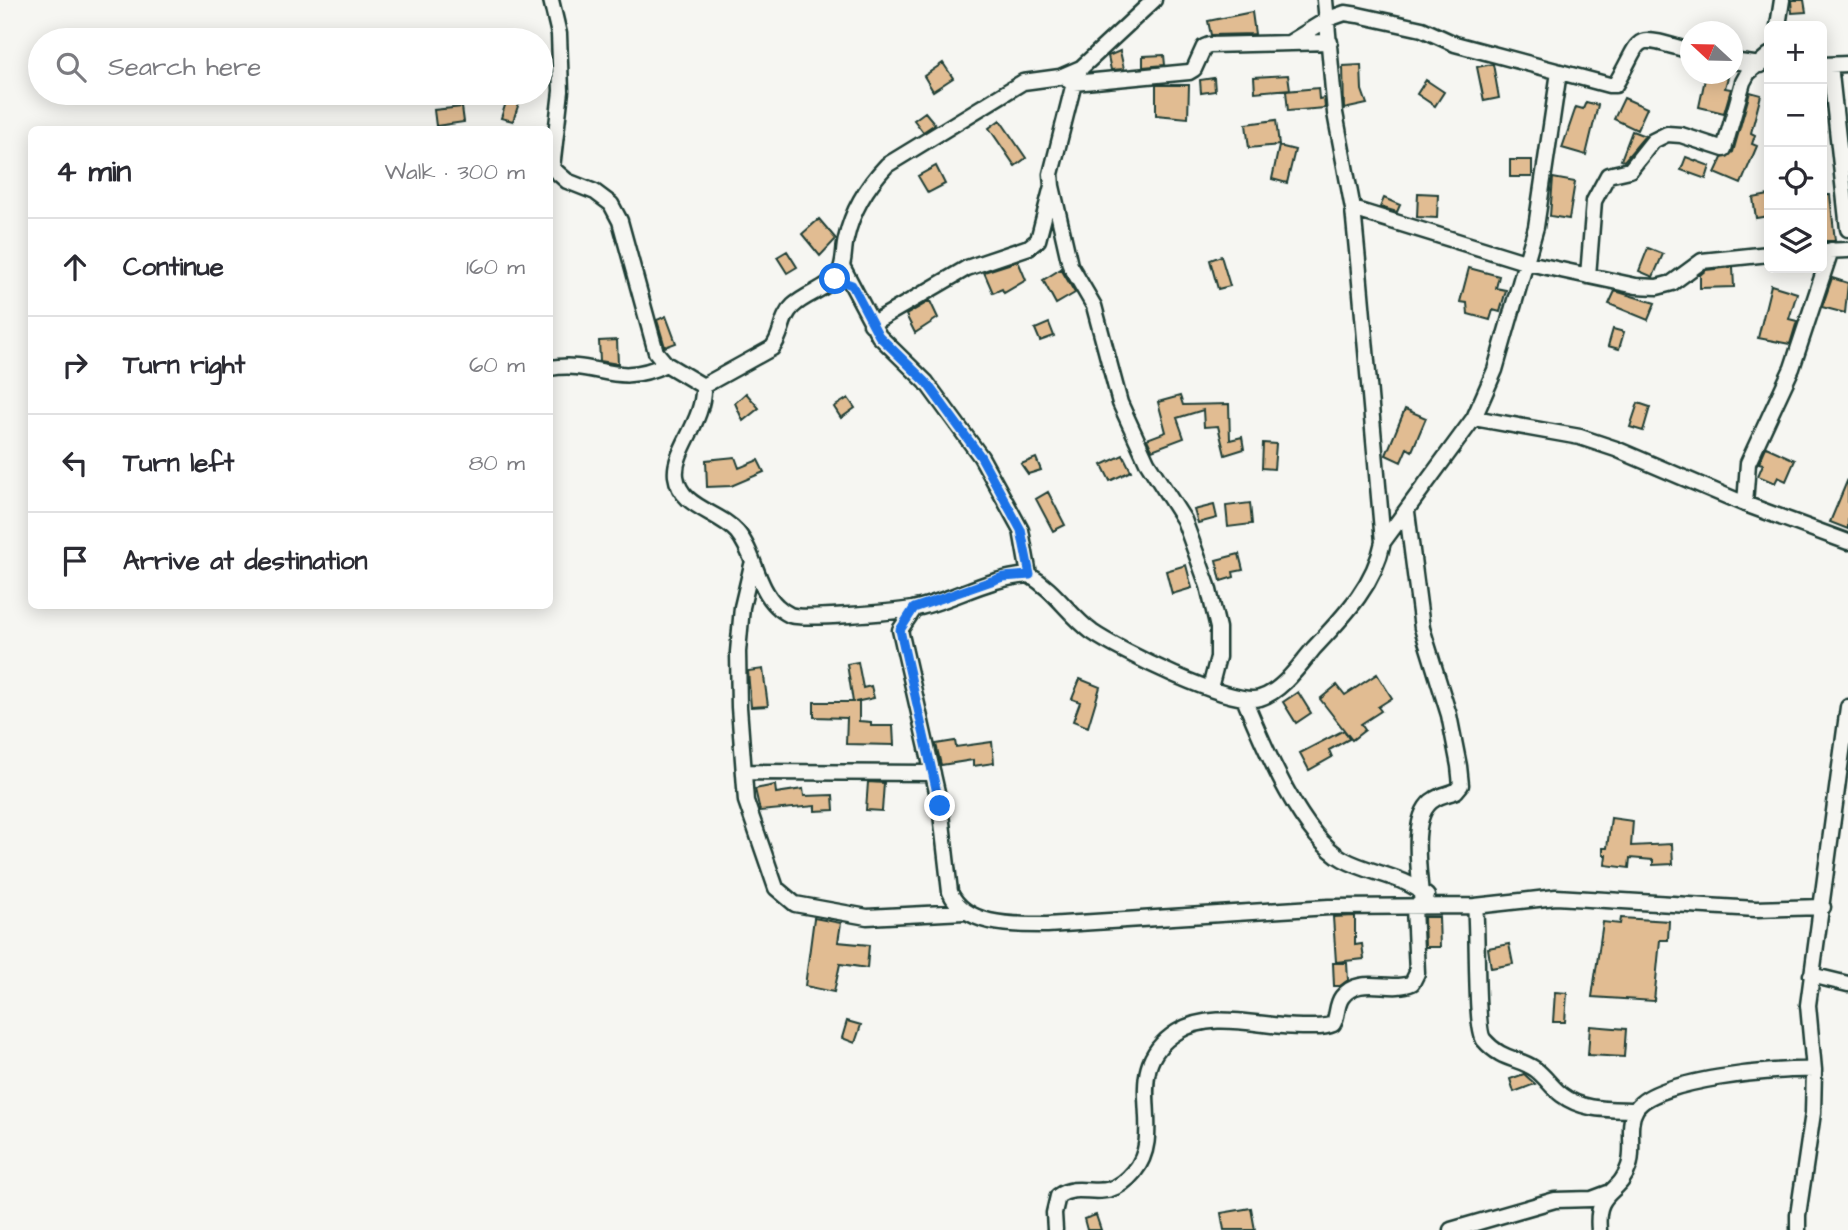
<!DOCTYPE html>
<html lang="en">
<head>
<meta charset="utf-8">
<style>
  :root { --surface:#fff; --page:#f7f7f7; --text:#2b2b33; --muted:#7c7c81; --line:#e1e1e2 }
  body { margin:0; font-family:"Architects Daughter",sans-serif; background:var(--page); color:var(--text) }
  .controls { position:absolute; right:21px; top:21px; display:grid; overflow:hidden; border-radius:10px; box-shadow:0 4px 18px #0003 }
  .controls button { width:63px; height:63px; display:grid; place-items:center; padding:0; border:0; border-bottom:2px solid var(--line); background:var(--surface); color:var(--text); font:35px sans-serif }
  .compass { position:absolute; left:1680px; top:21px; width:63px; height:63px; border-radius:50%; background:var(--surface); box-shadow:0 4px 18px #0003; rotate:292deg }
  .stop { position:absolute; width:21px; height:21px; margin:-16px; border:5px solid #1a73e8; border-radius:50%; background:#fff }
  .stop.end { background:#1a73e8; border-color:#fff; box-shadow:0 2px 7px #0008 }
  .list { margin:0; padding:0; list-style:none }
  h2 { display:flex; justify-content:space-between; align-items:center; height:91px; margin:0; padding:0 28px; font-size:30px }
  h2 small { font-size:23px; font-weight:400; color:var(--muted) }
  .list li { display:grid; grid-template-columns:46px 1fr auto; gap:21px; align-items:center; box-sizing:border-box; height:98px; padding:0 28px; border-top:2px solid var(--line) }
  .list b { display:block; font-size:26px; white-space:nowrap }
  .list em { font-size:23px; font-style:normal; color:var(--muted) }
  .icon { flex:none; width:38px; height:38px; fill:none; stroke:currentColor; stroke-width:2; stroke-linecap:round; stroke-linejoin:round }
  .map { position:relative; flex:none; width:1848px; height:1230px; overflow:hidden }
  .search { position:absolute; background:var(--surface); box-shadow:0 4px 18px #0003; left:28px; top:28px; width:525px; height:77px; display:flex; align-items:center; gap:18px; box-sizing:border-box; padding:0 24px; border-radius:38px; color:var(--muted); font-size:26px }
  .panel { position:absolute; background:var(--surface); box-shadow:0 4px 18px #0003; left:28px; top:126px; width:525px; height:483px; border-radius:10px }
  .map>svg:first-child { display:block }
  .building { fill:#e1bc92; stroke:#1f3d34; stroke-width:2 }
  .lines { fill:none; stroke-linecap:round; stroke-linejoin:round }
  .minor-casing { stroke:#1f3d34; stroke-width:19 }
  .minor { stroke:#f6f6f2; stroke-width:14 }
  .route { stroke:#1a73e8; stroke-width:9 }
</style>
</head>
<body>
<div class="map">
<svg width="1848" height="1230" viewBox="0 0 1848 1230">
  <rect width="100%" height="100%" fill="#f6f6f2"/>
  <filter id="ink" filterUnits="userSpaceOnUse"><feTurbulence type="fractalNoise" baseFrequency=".0143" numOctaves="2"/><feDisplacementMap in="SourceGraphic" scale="14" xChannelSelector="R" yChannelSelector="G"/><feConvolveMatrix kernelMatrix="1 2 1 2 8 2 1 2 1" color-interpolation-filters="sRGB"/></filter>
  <g filter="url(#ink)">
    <path class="building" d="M1791,0H1804L1806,12L1792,13Z
      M1252,12L1255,34L1211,35L1208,21Z
      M1120,51L1124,69L1111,70L1108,56Z
      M1164,55L1165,65L1143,67V56Z
      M943,63L953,78L933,91L924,76Z
      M1493,64L1499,98L1484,101L1477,67Z
      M1361,65L1362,90L1367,104L1344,109L1343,66Z
      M1706,74L1728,77L1725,88L1731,89L1724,113L1699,107Z
      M1288,75L1290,89L1255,92L1254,77Z
      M1214,78L1215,91L1201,93L1200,80Z
      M1426,80L1444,92L1435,106L1417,94Z
      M1156,85H1189L1188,118L1156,115Z
      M1318,88L1319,99L1324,98L1325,108L1288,111L1286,91Z
      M1750,92L1761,95L1751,133L1755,135L1752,144L1757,146L1741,184L1715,173L1722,158L1733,152Z
      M509,93L521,97L513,121L501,118Z
      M1624,98L1647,108L1637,130L1614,119Z
      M1586,102L1598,105L1586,155L1562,148L1576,107L1583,109Z
      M462,107L464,122L436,126L434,110Z
      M925,112L935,124L923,132L914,120Z
      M1000,120L1026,158L1015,166L989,128Z
      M1276,120L1279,145L1249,148L1246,124Z
      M1632,131L1645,136L1624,161L1621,160Z
      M1279,146L1295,150L1287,183L1272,179Z
      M1686,157L1710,166L1706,179L1681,170Z
      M1510,160H1532V177H1510Z
      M936,166L945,184L928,193L918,176Z
      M1553,178L1575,182L1569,219L1550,216Z
      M1418,193L1438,194L1437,218L1417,217Z
      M1769,195V216L1756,218L1753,198Z
      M1822,195H1830L1835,241H1822Z
      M1384,198L1400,205L1397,212L1380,207Z
      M819,219L836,239L820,256L802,234Z
      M1648,248L1663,254L1653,277L1639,271Z
      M787,251L797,267L787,273L777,257Z
      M1221,256L1230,286L1218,289L1210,260Z
      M1018,261L1026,280L1004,293L1002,289L993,293L984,272Z
      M1733,267L1734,287L1700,288V275L1706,270Z
      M1469,268L1499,276L1496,288L1506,290L1500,312L1493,310L1490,320L1468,314L1467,303L1460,302Z
      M1061,269L1075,293L1056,304L1043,280Z
      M1832,278L1848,283L1845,313L1822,307Z
      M1771,285L1797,293L1789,319L1797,321L1790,344L1758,338Z
      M1615,291L1655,303L1648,320L1609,304Z
      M930,301L938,318L915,333L906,315Z
      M666,316L676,343L665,347L657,320Z
      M1049,323L1054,336L1040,341L1035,329Z
      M1613,329L1624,332L1619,349L1608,346Z
      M617,340L618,364L600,361L599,341Z
      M746,393L759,408L743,421L735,403Z
      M1180,396L1183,405L1229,404L1230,440L1242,437L1244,449L1225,455L1218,426L1204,427L1203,410L1177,418L1184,438L1152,450L1147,439L1166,432L1158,402Z
      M848,398L855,408L841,418L834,407Z
      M1638,403L1650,407L1643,431L1630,427Z
      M1405,409L1426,418L1412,451L1407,448L1401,462L1386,455Z
      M1263,443L1276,444L1274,469L1262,468Z
      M1766,447L1795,460L1786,481L1778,477L1775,483L1758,476L1763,464L1759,463Z
      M1123,455L1131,471L1110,481L1102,465Z
      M735,457L739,468L758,460L764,472L731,486L707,487L706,460Z
      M1036,458L1041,470L1028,474L1021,464Z
      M1848,479V529L1830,522Z
      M1048,492L1065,525L1053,531L1036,499Z
      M1250,503L1252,524L1228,527L1226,506Z
      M1214,505L1217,518L1198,523L1194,510Z
      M1239,554L1243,570L1233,572L1234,577L1221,581L1216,560Z
      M1186,565L1192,588L1172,594L1166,571Z
      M858,662L863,688L871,686L874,698L855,702H859V721L871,722V726H893L894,745L846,744L847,718L814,717V702H853L847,664Z
      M763,669L768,706L751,707L748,671Z
      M1377,674L1392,698L1378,707L1381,711L1361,724L1365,730L1352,740L1320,699L1337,685L1345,695Z
      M1080,679L1100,687L1088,727L1073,721L1080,702L1072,699Z
      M1298,692L1311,713L1296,723L1283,702Z
      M1344,730L1349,739L1329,750L1332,757L1309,770L1300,753Z
      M955,741L956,747L992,742L994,763L973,766V760L941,765L936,744Z
      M868,782L884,783L882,811L866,810Z
      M775,785L776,793L803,789L804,796L833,795L834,810L815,811V806L760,811L755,789Z
      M1611,818L1633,821L1631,846L1672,844L1673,864L1653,865V860L1630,858L1629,868L1605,865L1606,855H1603V848H1607Z
      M1355,916V945L1362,944L1364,959L1336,962L1333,917Z
      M1424,917H1439L1440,947H1425Z
      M814,918L841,923L838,942L869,945L867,968L840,964L834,992L805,986Z
      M1621,918L1669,921L1668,940H1660L1654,1001L1592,997L1603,922L1620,924Z
      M1509,944L1513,964L1491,968L1488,948Z
      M1333,963H1347L1348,980L1340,986H1334Z
      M1555,992L1567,993L1565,1022H1553Z
      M847,1021L861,1025L855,1043L842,1038Z
      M1590,1026L1626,1029L1624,1057L1588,1055Z
      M1524,1074L1535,1084L1514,1092L1510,1079Z
      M1251,1208L1255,1230H1224L1221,1213Z
      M1096,1215L1101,1230H1087L1084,1219Z"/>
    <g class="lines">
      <g class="minor-casing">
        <path id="minor" d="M551,0L559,34L561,91L552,168L567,181L595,192L611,204L620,221L656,352L666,364L703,386C705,421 673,450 676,476C680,508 719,511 737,532C755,553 756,586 777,606C780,609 786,613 790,615C804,620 894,612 912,609C953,601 985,578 1029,575C1055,590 1069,615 1092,632C1118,650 1232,707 1260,698C1281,692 1300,665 1314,648C1344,616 1374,586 1383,542L1359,271L1353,209L1335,113L1325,0
          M1778,26L1782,0
          M1289,43L1328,19L1345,13L1358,15L1422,29L1455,44L1609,85H1615C1645,36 1628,33 1690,51
          M1732,61L1761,65
          M1822,65L1848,64
          M1830,65L1848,229
          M1081,68L1074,83L1051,174L1052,186L1070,265L1094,306L1120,403L1147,462L1184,520L1208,586L1218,628V657L1210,688
          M1069,81L1074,83L1189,72L1194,69L1204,47L1209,45L1330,42
          M1353,209L1528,263L1636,286L1657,287L1672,283L1702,261L1769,254
          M1822,251L1848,250
          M842,266L879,336L926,382L981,457L1021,530L1029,575
          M1588,276L1594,201L1608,175L1630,170L1653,141L1667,134L1681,135L1724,149L1743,82L1748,73L1769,55
          M871,324L967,268L1029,247L1038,240L1052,186
          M550,368C598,360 615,389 666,364
          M703,386L772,348C783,335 780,318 793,306C808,292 830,289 840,271C845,261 843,250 846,239C852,211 867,186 887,165L1023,82L1060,77L1081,68L1154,0
          M1474,418L1580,437L1616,449L1745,504L1848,542
          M1745,504L1748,463L1792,368L1831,250
          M1407,512L1422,628L1449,715L1459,766L1461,785L1456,791C1449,794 1441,795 1435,799C1407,814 1421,880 1422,907
          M1383,542L1474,418L1495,370L1536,227L1559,72
          M752,565L742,607L738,652L739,707L746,801L776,888L795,904L867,917L964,912
          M914,609L900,630L940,805L950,892C965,927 1015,925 1047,925L1329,907L1475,906L1556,897L1756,909L1823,907
          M1245,701C1264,746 1301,836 1343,859C1370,874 1403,875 1427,896
          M745,772L933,773
          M1475,906C1478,928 1475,1030 1484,1040C1502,1061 1518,1057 1535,1069C1545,1076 1552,1088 1562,1095C1583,1111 1610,1109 1635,1110
          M1811,975L1848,984
          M1055,1230L1054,1213L1058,1196C1083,1179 1105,1207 1134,1172C1169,1129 1117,1070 1177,1032C1215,1008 1264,1029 1307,1027C1316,1027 1324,1028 1333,1024C1338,1016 1336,1005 1342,997C1359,974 1391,993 1412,983L1417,973L1414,907
          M1451,1230L1555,1200L1592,1199L1608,1193
          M1599,1230C1595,1188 1619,1197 1629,1166C1635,1148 1626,1125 1636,1109C1654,1079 1780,1068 1814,1070
          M1798,1230V1215L1813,1113L1814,1070L1808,1005L1848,707"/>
      </g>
      <use href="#minor" class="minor"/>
    </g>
  </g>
  <g class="lines" filter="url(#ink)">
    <path class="route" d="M835,279L852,285L879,336L926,382L981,457L1021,530L1030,575L1003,577L914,608L900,630L940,806"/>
  </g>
</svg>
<div class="controls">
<button>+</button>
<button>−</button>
<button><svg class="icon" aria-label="locate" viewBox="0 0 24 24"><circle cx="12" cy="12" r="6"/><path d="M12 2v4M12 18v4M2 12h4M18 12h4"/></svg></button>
<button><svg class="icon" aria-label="layers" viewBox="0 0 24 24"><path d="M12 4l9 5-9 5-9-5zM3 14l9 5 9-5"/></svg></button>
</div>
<svg class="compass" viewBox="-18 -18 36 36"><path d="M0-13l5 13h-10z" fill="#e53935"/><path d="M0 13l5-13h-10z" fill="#7c7c81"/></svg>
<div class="stop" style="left:835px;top:279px"></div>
<div class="stop end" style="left:940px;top:806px"></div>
<div class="search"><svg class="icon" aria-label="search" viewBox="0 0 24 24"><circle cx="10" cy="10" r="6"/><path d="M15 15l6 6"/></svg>Search here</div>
<section class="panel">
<h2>4 min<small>Walk · 300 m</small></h2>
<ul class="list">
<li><svg class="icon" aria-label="ahead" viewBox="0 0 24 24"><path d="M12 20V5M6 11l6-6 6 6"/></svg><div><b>Continue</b></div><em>160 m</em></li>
<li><svg class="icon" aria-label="right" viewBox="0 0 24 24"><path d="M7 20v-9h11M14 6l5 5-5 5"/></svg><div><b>Turn right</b></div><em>60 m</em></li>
<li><svg class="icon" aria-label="left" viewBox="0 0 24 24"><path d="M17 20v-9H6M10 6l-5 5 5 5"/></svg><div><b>Turn left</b></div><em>80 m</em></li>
<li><svg class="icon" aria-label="arrive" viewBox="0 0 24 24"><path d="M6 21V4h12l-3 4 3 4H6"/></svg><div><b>Arrive at destination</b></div></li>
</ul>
</section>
</div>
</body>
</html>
